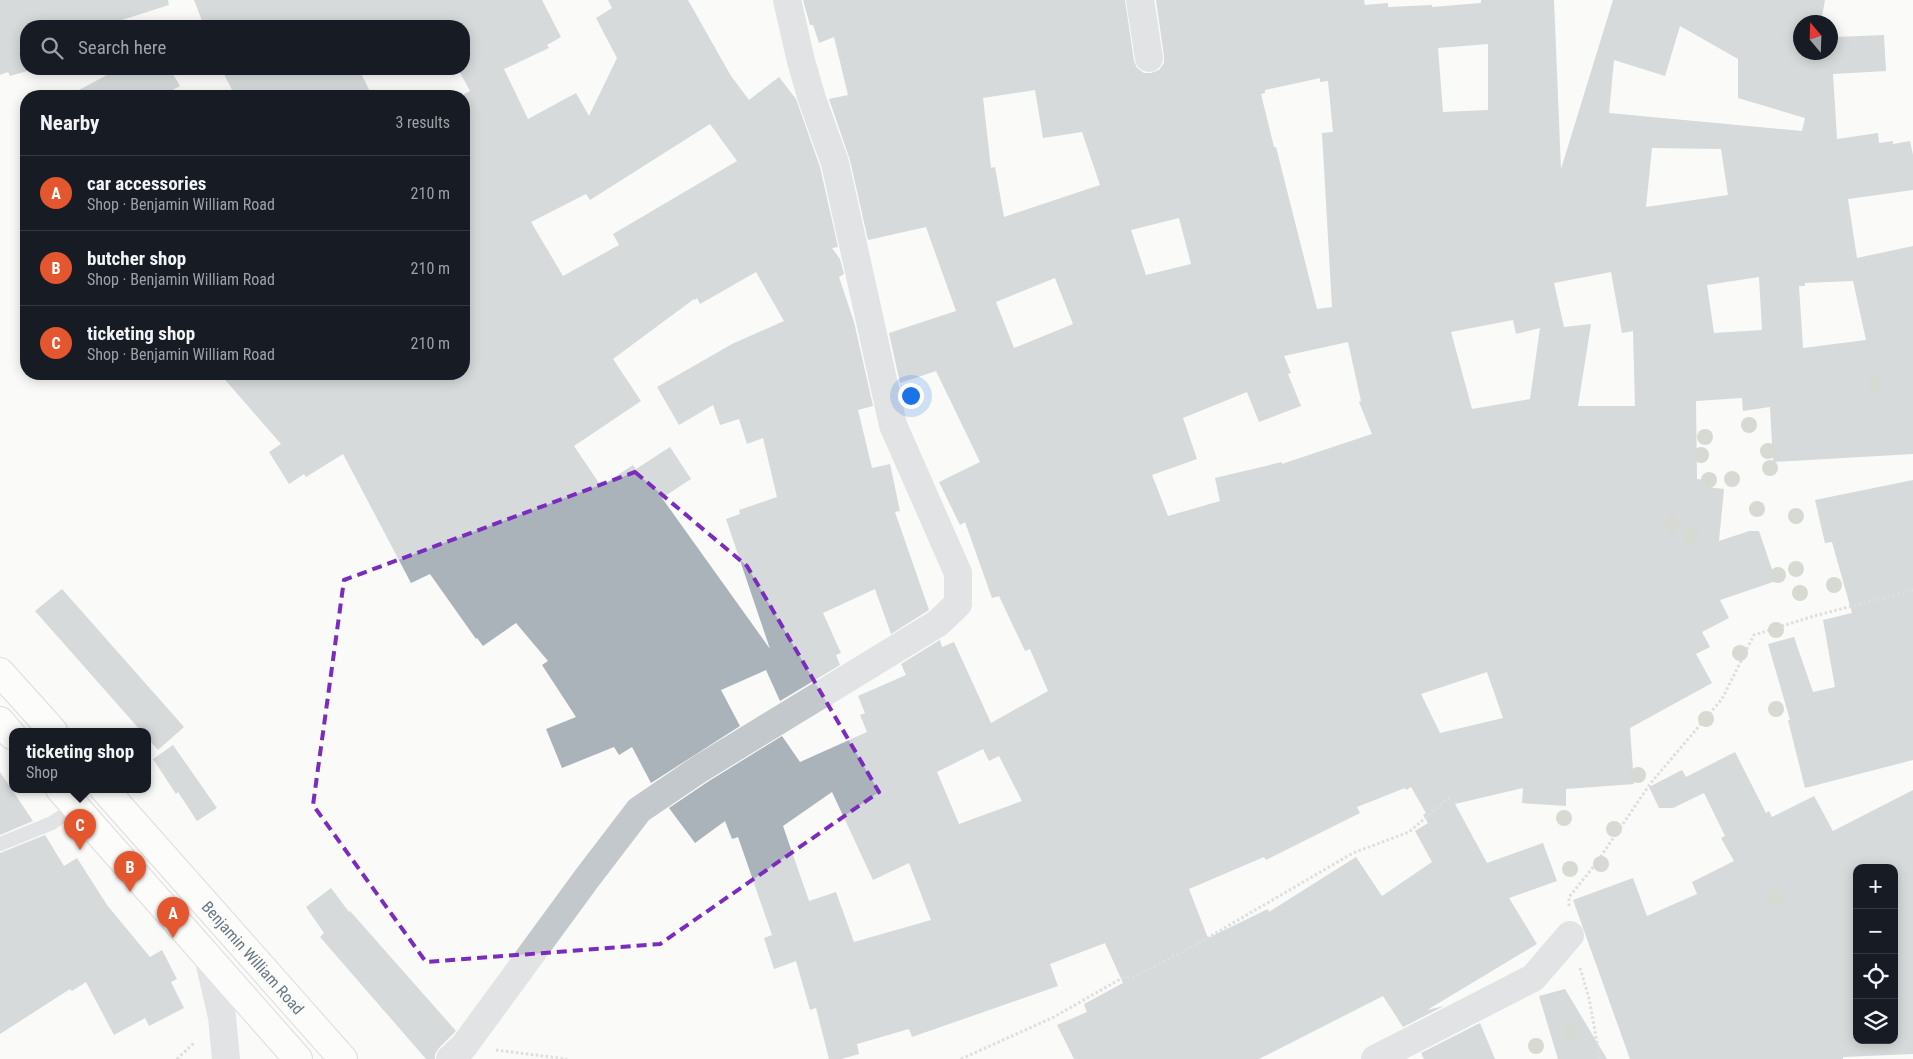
<!DOCTYPE html>
<html lang="en">
<head>
<meta charset="utf-8">
<style>
  :root { --surface:#171b24; --page:#20242c; --text:#f1f3f6; --muted:#9ea1a6; --line:#363941; --accent:#e4572e }
  body { margin:0; font-family:"Roboto Condensed",sans-serif; background:var(--page); color:var(--text) }
  .controls { position:absolute; right:15px; bottom:15px; display:grid; overflow:hidden; border-radius:10px; box-shadow:0 2px 12px #0003 }
  .controls button { width:45px; height:45px; display:grid; place-items:center; padding:0; border:0; border-bottom:1px solid var(--line); background:var(--surface); color:var(--text); font:25px sans-serif }
  .compass { position:absolute; left:1793px; top:15px; width:45px; height:45px; border-radius:50%; background:var(--surface); box-shadow:0 2px 12px #0003; rotate:341deg }
  .you { position:absolute; left:910px; top:395px; width:18px; height:18px; margin:-12px; border:4px solid #fff; border-radius:50%; background:#1a73e8; box-shadow:0 0 0 8px #1a73e833 }
  .badge { display:grid; place-items:center; width:32px; height:32px; border-radius:50%; background:var(--accent); color:#fff; font-size:16px; font-weight:700 }
  .pin { position:absolute; translate:-50% -41px; filter:drop-shadow(0 1px 2px #0008) }
  .pin::after { content:''; position:absolute; top:26px; width:18px; height:15px; background:inherit; clip-path:polygon(0 0,100% 0,50% 100%) }
  .popup { position:absolute; left:9px; top:728px; width:142px; height:65px; box-sizing:border-box; display:grid; place-content:center; border-radius:10px; background:var(--surface); filter:drop-shadow(0 1px 4px #0005); font-size:16px; white-space:nowrap; color:var(--muted) }
  .popup b { font-size:19px; color:var(--text) }
  .popup::after { content:''; position:absolute; left:50%; top:100%; margin-left:-10px; border:10px solid transparent; border-top-color:var(--surface) }
  .list { margin:0; padding:0; list-style:none }
  h2 { display:flex; justify-content:space-between; align-items:center; height:65px; margin:0; padding:0 20px; font-size:21px }
  h2 small { font-size:16px; font-weight:400; color:var(--muted) }
  .list li { display:grid; grid-template-columns:32px 1fr auto; gap:15px; align-items:center; box-sizing:border-box; height:75px; padding:0 20px; border-top:1px solid var(--line) }
  .list b { display:block; font-size:19px; white-space:nowrap }
  .list p { margin:0; font-size:16px; white-space:nowrap; color:var(--muted) }
  .list em { font-size:16px; font-style:normal; color:var(--muted) }
  .icon { flex:none; width:28px; height:28px; fill:none; stroke:currentColor; stroke-width:2; stroke-linecap:round; stroke-linejoin:round }
  .map { position:relative; flex:none; width:1913px; height:1059px; overflow:hidden }
  .search { position:absolute; background:var(--surface); box-shadow:0 2px 12px #0003; left:20px; top:20px; width:450px; height:55px; display:flex; align-items:center; gap:12px; box-sizing:border-box; padding:0 18px; border-radius:20px; color:var(--muted); font-size:19px }
  .panel { position:absolute; background:var(--surface); box-shadow:0 2px 12px #0003; left:20px; top:90px; width:450px; height:290px; border-radius:20px }
  .map>svg:first-child { display:block }
  .building { fill:#aab3b9; fill-rule:evenodd }
  .lines { fill:none; stroke-linecap:round; stroke-linejoin:round }
  .secondary-casing { stroke:#b3babf; stroke-width:30 }
  .path { stroke:#bbbfc2; stroke-width:3; stroke-dasharray:2.5 2.5; stroke-linecap:butt }
  .lane { stroke:#c3c8cc; stroke-width:14 }
  .street { stroke:#c3c8cc; stroke-width:28 }
  .secondary { stroke:#fff; stroke-width:28 }
  .tree { fill:#aab4a7 }
  .marked { fill:none; stroke:#7b2cbf; stroke-width:4; stroke-dasharray:10 6; stroke-linejoin:round }
  .labels { text-anchor:middle; dominant-baseline:central; stroke-width:5; stroke-linejoin:round; paint-order:stroke }
  .street-label { font-size:16px; fill:#657683; stroke:#fff }
</style>
</head>
<body>
<div class="map">
<svg width="1913" height="1059" viewBox="0 0 1913 1059">
  <rect width="100%" height="100%" fill="#fafaf8"/>
  <path class="building" d="M0,0H168L169,5L103,26H26V69H34L10,76L8,72L0,75Z
    M194,0H542L561,37L547,45L549,48L504,69L528,119L576,93L589,116L617,58L596,18L612,8L608,0H688L731,76L749,100L779,77L796,99L820,167L838,247L832,248L840,259L844,274L839,277L854,322L873,406L858,410L872,468L890,464L900,511L895,512L929,610L891,634L875,589L823,613L841,653L836,655L840,665L780,701L766,670L721,690L740,726L651,783L632,747L619,755L614,747L562,768L546,729L576,717L542,665L548,661L516,623L483,646L477,638L476,639L430,574L411,583L343,454L306,477L304,474L289,484L269,452L281,444L220,374H464V94L470,91L458,69H464V26H204ZM710,124L737,161L613,234L619,245L563,276L531,222L586,194L590,200ZM756,272L784,321L732,344L657,387L679,425L713,405L720,425L739,419L747,444L763,438L777,497L739,510L740,514L726,519L770,649L662,498L691,479L670,447L636,469L633,465L601,486L574,446L641,401L613,359L694,299L695,300L697,298L700,304Z
    M803,0H1125L1134,61L1137,68L1144,73H1151L1159,70L1164,63V56L1156,0H1364L1365,5L1388,3V7L1432,5V7L1481,3V0H1554L1561,169L1613,0H1825L1821,22H1800V52H1830V34H1836V37L1884,35L1886,71L1833,74L1837,139L1878,133L1879,143L1893,141V144L1910,141L1913,155V190L1848,199L1857,258L1913,246V454L1773,462L1770,407L1743,411L1742,398L1696,401L1697,479L1706,480L1705,487L1724,489L1719,541L1749,531H1759L1776,581L1720,600L1729,618L1702,632L1710,647L1696,654L1712,683L1630,728L1634,784L1566,789V806L1522,803L1523,788L1455,804L1487,863L1543,843L1557,881L1509,898L1537,944L1427,1010L1444,1006L1403,1027L1383,996L1259,1059H1074L1057,1025L1087,1012L1084,1004L1123,983L1105,943L1050,964L1058,986L912,1037L909,1029L857,1044L859,1054L841,1059H829L816,1008L810,1010L796,961L774,969L764,938L772,935L738,837L732,839L725,821L695,843L669,808L709,781L782,736L800,762L867,732L860,715L865,713L858,696L906,675L901,664L940,640L942,647L954,642L991,723L1048,691L1030,649L1025,651L999,596L992,598L965,522L960,525L939,482L980,462L936,371L900,383L889,333L956,311L926,227L868,240L850,160L829,99L848,95L834,37L819,43L813,25H810ZM1680,26L1738,59V98L1805,118L1802,131L1609,113L1614,60L1665,76ZM1488,44V110L1443,112L1438,48ZM1320,78V82L1328,81L1333,132L1322,133L1332,307L1317,309L1276,147H1274L1261,94L1265,93V90ZM1035,90L1043,138L1082,132L1100,185L1004,217L995,167L991,168L983,98ZM1652,148L1721,149L1728,195L1646,207ZM1179,218L1191,264L1146,275L1131,230ZM1611,272L1622,333L1633,331L1635,406H1578L1591,324L1564,327L1554,283ZM1759,277L1762,330L1714,333L1707,285ZM1055,278L1073,324L1014,348L996,302ZM1853,281L1866,340L1803,348L1799,286H1805V283ZM1513,320L1516,334L1540,328L1530,399L1472,409L1451,332ZM1348,342L1361,401L1359,402L1372,434L1282,464V462L1215,478L1220,501L1168,516L1152,475L1197,459L1183,418L1247,392L1259,422L1301,406L1288,374L1291,373L1284,356ZM1487,672L1503,718L1440,733L1421,694ZM983,749L989,761L999,756L1022,801L959,824L937,772ZM1411,787L1426,813L1423,815L1428,823L1415,831L1432,862L1382,896L1356,857L1269,912L1268,909L1208,938L1189,889L1264,857L1266,860L1360,813L1357,807L1405,788L1406,790ZM832,792L873,880L909,863L931,920L854,942L836,892L809,901L783,826Z
    M118,69H170L180,86L162,96H68Z
    M225,69H359L372,96H235L222,70Z
    M1913,480V760L1805,788L1788,720H1790L1768,644L1794,637L1813,692L1835,687L1823,620L1852,613L1832,542L1825,543L1815,500Z
    M62,589L184,727L158,750L148,739V731H141L35,611Z
    M173,745L217,808L197,821L178,792L176,794L153,759Z
    M1735,752L1766,813L1769,811L1772,817L1814,796L1833,831L1913,790V1054L1843,1057V1059H1630L1573,900L1633,878L1647,916L1697,894L1692,882L1734,861L1721,838L1725,836L1704,793L1673,808H1659L1649,787L1682,770L1686,777ZM1857,868H1894V1040H1857Z
    M0,772L33,821L0,835Z
    M45,835L64,866L77,858L107,905L150,957L162,950L177,979L171,982L184,1008L149,1026L145,1018L114,1035L86,982L72,991L70,989L0,1034V853Z
    M331,888L349,912L350,911L456,1031L439,1048L435,1054V1059H426L320,937L324,933L306,907Z
    M1565,989L1607,1059H1558L1539,996Z
    M1480,1023L1495,1059H1424L1421,1053Z"/>
  <g class="lines">
    <g class="secondary-casing">
      <g id="secondary">
        <path d="M0,672L53,731"/>
        <path d="M0,721L12,735"/>
        <path d="M60,789L298,1059"/>
        <path id="s1" d="M104,789L343,1059"/>
      </g>
    </g>
    <path class="path" d="M1569,906V897L1595,865L1650,784L1722,699L1754,635L1814,616L1913,590
      M1580,968L1589,998L1600,1059
      M496,1050L567,1059
      M177,1059L195,1042
      M961,1059L1054,1017L1122,978L1134,977L1197,944L1353,853L1409,832L1452,795"/>
    <path class="lane" d="M0,844L52,823L76,807"/>
    <path class="street" d="M1140,0L1149,58
      M208,956L222,1017L226,1059
      M450,1059L464,1046L587,878L639,810L701,768L938,623L958,604V573L893,425L835,163L812,99L801,61L787,0
      M1375,1059L1533,978L1570,935"/>
    <use href="#secondary" class="secondary"/>
  </g>
  <g class="tree">
    <circle cx="1875" cy="384" r="8"/>
    <circle cx="1749" cy="425" r="8"/>
    <circle cx="1705" cy="437" r="8"/>
    <circle cx="1768" cy="451" r="8"/>
    <circle cx="1701" cy="455" r="8"/>
    <circle cx="1770" cy="468" r="8"/>
    <circle cx="1732" cy="479" r="8"/>
    <circle cx="1709" cy="480" r="8"/>
    <circle cx="1757" cy="509" r="8"/>
    <circle cx="1796" cy="516" r="8"/>
    <circle cx="1672" cy="524" r="8"/>
    <circle cx="1690" cy="535" r="8"/>
    <circle cx="1796" cy="569" r="8"/>
    <circle cx="1778" cy="575" r="8"/>
    <circle cx="1834" cy="585" r="8"/>
    <circle cx="1800" cy="593" r="8"/>
    <circle cx="1776" cy="630" r="8"/>
    <circle cx="1740" cy="653" r="8"/>
    <circle cx="1776" cy="709" r="8"/>
    <circle cx="1706" cy="719" r="8"/>
    <circle cx="1638" cy="775" r="8"/>
    <circle cx="1564" cy="818" r="8"/>
    <circle cx="1614" cy="829" r="8"/>
    <circle cx="1601" cy="864" r="8"/>
    <circle cx="1570" cy="869" r="8"/>
    <circle cx="1776" cy="898" r="8"/>
    <circle cx="1570" cy="1032" r="8"/>
    <circle cx="1536" cy="1046" r="8"/>
  </g>
  <path d="M0 0H1913V1059H0ZM635,472L747,566L879,792L660,944L426,962L313,805L344,580Z" fill="#fafaf8" fill-opacity=".55" fill-rule="evenodd"/>
  <path class="marked" d="M635,472L747,566L879,792L660,944L426,962L313,805L344,580Z"/>
  <g class="labels">
    <g class="street-label">
      <text stroke="none"><textPath href="#s1" startOffset="225">Benjamin William Road</textPath></text>
    </g>
  </g>
</svg>
<div class="controls">
<button>+</button>
<button>−</button>
<button><svg class="icon" aria-label="locate" viewBox="0 0 24 24"><circle cx="12" cy="12" r="6"/><path d="M12 2v4M12 18v4M2 12h4M18 12h4"/></svg></button>
<button><svg class="icon" aria-label="layers" viewBox="0 0 24 24"><path d="M12 4l9 5-9 5-9-5zM3 14l9 5 9-5"/></svg></button>
</div>
<svg class="compass" viewBox="-18 -18 36 36"><path d="M0-13l5 13h-10z" fill="#e53935"/><path d="M0 13l5-13h-10z" fill="#9ea1a6"/></svg>
<div class="you"></div>
<div class="pin badge" style="left:173px;top:938px">A</div>
<div class="pin badge" style="left:130px;top:892px">B</div>
<div class="pin badge" style="left:80px;top:850px">C</div>
<div class="popup"><b>ticketing shop</b>Shop</div>
<div class="search"><svg class="icon" aria-label="search" viewBox="0 0 24 24"><circle cx="10" cy="10" r="6"/><path d="M15 15l6 6"/></svg>Search here</div>
<section class="panel">
<h2>Nearby<small>3 results</small></h2>
<ul class="list">
<li><span class="badge">A</span><div><b>car accessories</b><p>Shop · Benjamin William Road</p></div><em>210 m</em></li>
<li><span class="badge">B</span><div><b>butcher shop</b><p>Shop · Benjamin William Road</p></div><em>210 m</em></li>
<li><span class="badge">C</span><div><b>ticketing shop</b><p>Shop · Benjamin William Road</p></div><em>210 m</em></li>
</ul>
</section>
</div>
</body>
</html>
